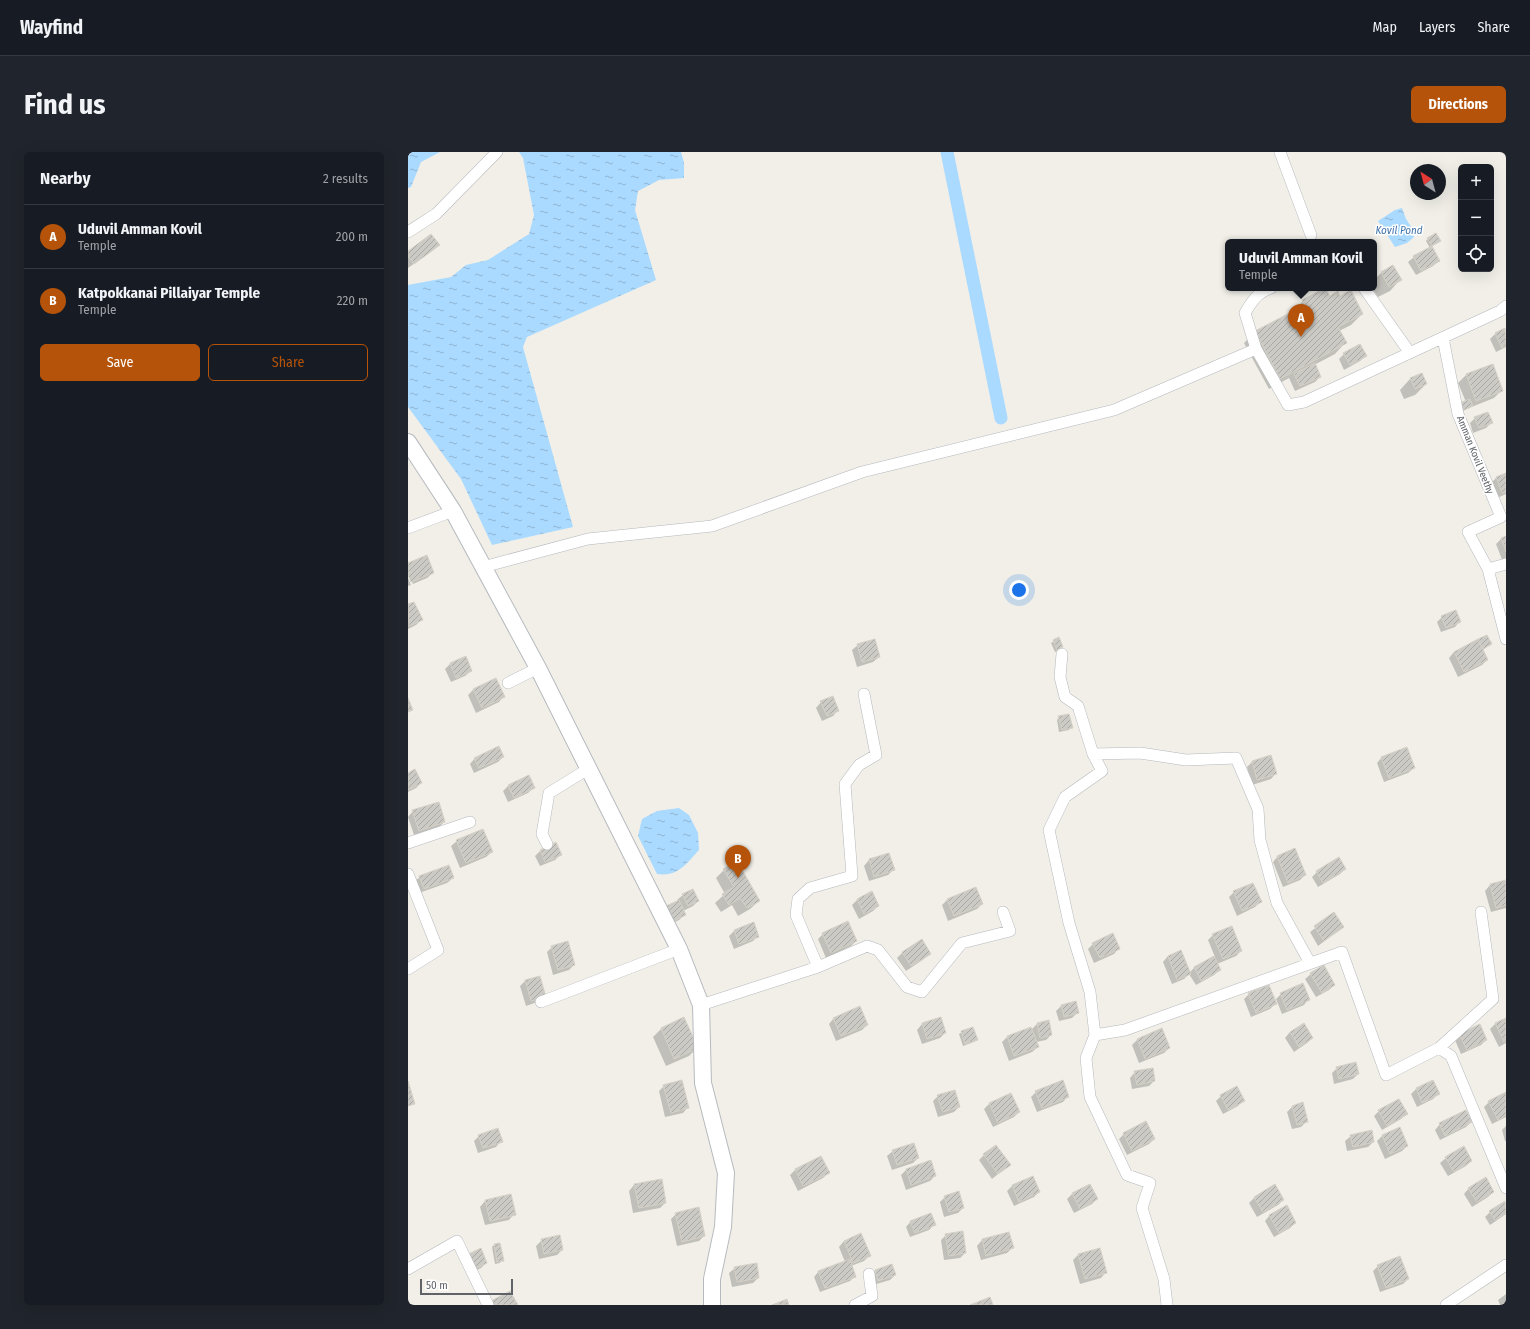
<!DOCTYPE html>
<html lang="en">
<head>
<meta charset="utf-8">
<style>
  :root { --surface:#171b24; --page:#20242c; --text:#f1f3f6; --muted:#9ea1a6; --line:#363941; --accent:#b45309 }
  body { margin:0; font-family:"Fira Sans Condensed",sans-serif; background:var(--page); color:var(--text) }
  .controls { position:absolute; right:12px; top:12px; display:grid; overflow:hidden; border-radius:6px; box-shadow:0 4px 16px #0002 }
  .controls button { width:36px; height:36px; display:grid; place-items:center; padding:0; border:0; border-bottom:1px solid var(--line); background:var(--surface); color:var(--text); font:20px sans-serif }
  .compass { position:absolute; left:1002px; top:12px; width:36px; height:36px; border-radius:50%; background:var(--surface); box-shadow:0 4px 16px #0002; rotate:324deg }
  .scale { position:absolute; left:12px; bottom:10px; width:93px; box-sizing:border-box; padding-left:4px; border:2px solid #5f6368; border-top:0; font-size:11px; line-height:14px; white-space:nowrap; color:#5f6368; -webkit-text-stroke:3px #fff; paint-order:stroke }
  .you { position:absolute; left:611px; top:438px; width:14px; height:14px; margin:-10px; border:3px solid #fff; border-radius:50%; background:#1a73e8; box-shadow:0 0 0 6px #1a73e833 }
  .badge { display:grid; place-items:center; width:26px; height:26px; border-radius:50%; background:var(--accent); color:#fff; font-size:13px; font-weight:700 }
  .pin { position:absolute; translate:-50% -33px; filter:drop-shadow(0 1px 2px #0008) }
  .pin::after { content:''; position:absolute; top:21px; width:14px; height:12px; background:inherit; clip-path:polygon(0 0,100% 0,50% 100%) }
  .popup { position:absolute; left:817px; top:87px; width:152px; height:52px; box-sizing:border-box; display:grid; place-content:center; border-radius:6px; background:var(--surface); filter:drop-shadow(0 1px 3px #0005); font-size:13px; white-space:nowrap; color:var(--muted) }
  .popup b { font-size:15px; color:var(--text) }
  .popup::after { content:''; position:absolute; left:50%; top:100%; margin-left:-8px; border:8px solid transparent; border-top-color:var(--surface) }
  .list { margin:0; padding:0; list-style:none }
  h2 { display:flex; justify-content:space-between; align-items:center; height:52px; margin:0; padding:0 16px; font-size:17px }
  h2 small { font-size:13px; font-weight:400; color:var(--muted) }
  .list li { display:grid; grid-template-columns:26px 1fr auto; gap:12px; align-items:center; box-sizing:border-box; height:64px; padding:0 16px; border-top:1px solid var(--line) }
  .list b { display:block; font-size:15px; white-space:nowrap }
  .list p { margin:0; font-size:13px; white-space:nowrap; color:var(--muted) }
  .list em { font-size:13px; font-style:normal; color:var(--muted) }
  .actions { display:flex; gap:8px; padding:12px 16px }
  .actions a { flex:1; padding:9px 0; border:1px solid var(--accent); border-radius:6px; text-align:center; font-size:14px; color:var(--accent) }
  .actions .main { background:var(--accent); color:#fff }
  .icon { flex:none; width:22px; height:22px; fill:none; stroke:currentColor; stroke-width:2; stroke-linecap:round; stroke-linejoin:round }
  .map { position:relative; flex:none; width:1098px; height:1153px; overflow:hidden; border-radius:6px }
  header { display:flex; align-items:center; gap:24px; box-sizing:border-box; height:56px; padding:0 20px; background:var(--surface); border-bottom:1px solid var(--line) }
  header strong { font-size:19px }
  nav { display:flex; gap:22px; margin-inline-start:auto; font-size:14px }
  .intro { display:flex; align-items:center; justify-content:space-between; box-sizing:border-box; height:96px; padding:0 24px }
  h1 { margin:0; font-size:28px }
  .button { padding:10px 18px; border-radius:6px; background:var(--accent); color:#fff; font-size:14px; font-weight:700 }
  main { display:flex; gap:24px; padding:0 24px }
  aside { flex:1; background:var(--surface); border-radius:6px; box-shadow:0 4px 16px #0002 }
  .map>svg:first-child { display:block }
  .water { fill:url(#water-ripples) }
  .shadow { fill:#0003 }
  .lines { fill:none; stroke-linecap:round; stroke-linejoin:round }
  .canal { stroke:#aadaff; stroke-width:13 }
  .building { fill:url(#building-hatch); stroke:#d6d1c6 }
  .street-casing { stroke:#b5b8bc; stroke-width:12 }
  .secondary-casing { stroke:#b6babf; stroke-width:18 }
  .street { stroke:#fff; stroke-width:11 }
  .secondary { stroke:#fff; stroke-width:16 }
  .labels { text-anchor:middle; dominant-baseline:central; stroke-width:3; stroke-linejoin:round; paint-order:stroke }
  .street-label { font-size:10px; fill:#5f6368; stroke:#fff }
  .water-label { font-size:11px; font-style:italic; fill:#4174aa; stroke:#fff }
</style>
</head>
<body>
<header>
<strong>Wayfind</strong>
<nav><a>Map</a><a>Layers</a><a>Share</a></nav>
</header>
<div class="intro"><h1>Find us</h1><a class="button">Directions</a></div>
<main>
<aside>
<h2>Nearby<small>2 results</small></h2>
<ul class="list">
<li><span class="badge">A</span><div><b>Uduvil Amman Kovil</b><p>Temple</p></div><em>200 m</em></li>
<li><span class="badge">B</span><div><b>Katpokkanai Pillaiyar Temple</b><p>Temple</p></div><em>220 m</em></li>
</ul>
<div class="actions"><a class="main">Save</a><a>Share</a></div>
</aside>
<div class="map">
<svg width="1098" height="1153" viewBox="0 0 1098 1153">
  <defs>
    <pattern id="water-ripples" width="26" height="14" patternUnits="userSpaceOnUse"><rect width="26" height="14" fill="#aadaff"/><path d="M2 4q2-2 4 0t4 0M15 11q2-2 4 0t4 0" fill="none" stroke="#8eb4d2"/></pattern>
    <pattern id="building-hatch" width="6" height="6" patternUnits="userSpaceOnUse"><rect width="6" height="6" fill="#cccac5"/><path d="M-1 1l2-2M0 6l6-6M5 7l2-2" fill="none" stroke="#a9a8a4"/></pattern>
  </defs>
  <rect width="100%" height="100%" fill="#f1efe8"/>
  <path class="water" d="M0,0H32L13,10L3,35L0,36Z
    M111,0H273L276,11V26L251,28L230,39L227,58L248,128L119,185L115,195L165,375L84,393L53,327L0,255V133L43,125L58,113L80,108L121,82L126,63L115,6Z
    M994,56L998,67L1006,79V85L999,91L987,95L970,69L987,58Z
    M271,656L281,663L290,681L291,698C278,712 270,725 249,722L230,684L234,667L249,659Z"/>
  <path class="shadow" d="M1020,86L1029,91L1023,94L1031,109L1025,114L1008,123L1000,110L1006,105L1022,96L1018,89Z
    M30,93L25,98L0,116V100Z
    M985,115L992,128L982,139L970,145L964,136H966V128L973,121Z
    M921,145H932L954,162L943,173L931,179L937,191L927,202L906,213L912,225L907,230L887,239L881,226L861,237L836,191L847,180L884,160L895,149Z
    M1097,177L1098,195L1088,200L1082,187L1087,182Z
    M936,202L958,204L952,209L936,218L931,207Z
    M1084,213L1094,238L1086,246L1051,260L1058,250L1050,231L1058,223Z
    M1002,227L1018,232L1007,243L996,247L992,238Z
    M1067,266L1083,271L1078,276L1065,281L1062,271Z
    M1098,322V342L1089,346L1083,331L1088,326Z
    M1098,385V409L1095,410L1088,392L1093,387Z
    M0,412L25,421L19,426L5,432L0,421Z
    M0,426L3,433L0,434Z
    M5,451L13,468L8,473L0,477V453Z
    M1034,465L1052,469L1047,475L1033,480L1029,470Z
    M1078,484L1082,492L1074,499L1079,508L1074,513L1050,525L1041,506L1046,500Z
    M651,486L654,495L647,500L643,491Z
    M450,493L471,505L465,510L449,515L444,498Z
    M57,505L63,519L57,524L43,530L37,517L42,512Z
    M88,527L96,544L91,550L68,561L60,543L65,538Z
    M413,550L430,558L425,564L414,569L408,556Z
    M651,565L663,575L661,578L651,580L649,568Z
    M863,604L868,621L863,627L844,633L839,615L844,610Z
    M95,605L90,610L66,621L62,612L67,606Z
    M974,605L1006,616L1000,621L976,630L969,611Z
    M0,622L13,631L8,636L0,640Z
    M100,634L126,635L120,641L100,650L95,639Z
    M5,659L36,670L31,675L6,683L0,665Z
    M49,689L84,700L78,705L52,716L43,694Z
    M133,698L153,702L147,708L132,714L127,704Z
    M870,704L897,723L892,728L875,735L865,710Z
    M461,708L485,718L480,723L461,729L456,714Z
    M937,717L932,722L910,735L904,725L909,720Z
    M316,718L351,749L342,757L330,764L324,753L313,760L307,751L317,742L308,726Z
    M12,725L45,726L39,731L11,741L6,730Z
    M1098,729V756L1083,760L1077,739L1082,733Z
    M568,736L574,752L569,757L540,769L534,753L539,748Z
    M826,740L852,750L847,755L829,764L821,745Z
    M463,741L470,754L465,759L451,767L444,753L449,748Z
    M275,743L290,749L285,754L275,759L276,763L271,768L257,775L270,750L269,748Z
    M926,762L935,775L910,794L902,780Z
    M345,771L350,784L345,789L326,797L321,784L326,779Z
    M415,782L448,789L443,794L418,806L410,787Z
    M805,783L833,799L828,804L809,812L812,818L806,823L788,833L781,822L776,827L764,832L755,810L760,804L772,799L781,821L786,816L807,805L800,788Z
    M513,789L521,802L516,807L498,819L489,806L494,801Z
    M685,792L711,796L706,802L686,811L680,797Z
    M144,795L166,813L161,818L145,823L139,800Z
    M903,822L926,833L921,838L908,845L897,827Z
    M117,829L132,849L118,854L112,834Z
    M841,842L867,852L862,857L843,865L836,847Z
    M873,842L901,847L896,853L874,862L868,847Z
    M653,854L670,860L664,866L651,869L648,859Z
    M426,866L459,873L454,878L428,889L421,872Z
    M533,866L537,881L532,886L514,892L509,878L514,872Z
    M276,867L289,896L281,904L258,914L245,885L253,877Z
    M1098,867V891L1091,895L1082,877L1087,872Z
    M629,872L643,883L638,888L628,890L630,895L624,900L601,909L594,890L599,885L623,878Z
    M554,880L568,888L566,890L555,894L551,882Z
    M882,880L904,886L899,891L886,900L877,886Z
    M1052,883L1078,888L1073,893L1053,902L1047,888Z
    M729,888L761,896L756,901L731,911L724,893Z
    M929,916L950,922L945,927L926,932L924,921Z
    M727,920L746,929L741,934L724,937L722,926Z
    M1025,929L1030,942L1025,947L1009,955L1003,942L1008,937Z
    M256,934L280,955L275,961L257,965L251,939Z
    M628,940L660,944L655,950L629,960L623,945Z
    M1098,941V965L1084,972L1076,955L1081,950Z
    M530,944L551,955L546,960L530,965L525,949Z
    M813,944L835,948L830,954L815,962L808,949Z
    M581,952L611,960L606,965L585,975L576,957Z
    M884,955L899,969L893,975L884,977L879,960Z
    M971,959L998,962L993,967L974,978L966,964Z
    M1063,970L1058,975L1032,988L1027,978L1032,972Z
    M1098,974V989H1097L1094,978Z
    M716,982L746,987L741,992L719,1003L711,987Z
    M71,984L93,989L88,995L70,1001L66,989Z
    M943,984L965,990L960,995L939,999L937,989Z
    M974,984L999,994L994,999L977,1007L969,989Z
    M485,999L510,1006L505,1011L484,1018L479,1004Z
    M576,1003L601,1013L584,1027L571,1008Z
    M413,1005L420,1021L415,1026L390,1039L382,1023L387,1018Z
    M1038,1006L1063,1009L1058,1014L1040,1024L1032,1011Z
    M522,1010L527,1024L522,1029L498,1038L493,1023L498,1018Z
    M625,1025L631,1040L626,1045L606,1054L599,1039L604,1034Z
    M226,1033L257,1051L252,1056L225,1061L221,1039Z
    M867,1034L875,1048L870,1053L849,1065L841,1051L846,1046Z
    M1061,1036L1085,1040L1080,1045L1064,1055L1056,1042Z
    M664,1042L689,1047L684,1052L666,1061L659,1047Z
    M537,1045L555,1056L550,1061L536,1065L532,1050Z
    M77,1049L106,1062L101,1068L77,1073L72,1055Z
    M1097,1050L1098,1062L1082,1073L1077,1065L1082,1060Z
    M268,1062L296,1084L291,1089L269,1094L263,1067Z
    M862,1063L887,1071L882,1076L866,1085L857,1069Z
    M503,1069L526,1073L521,1078L502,1085L498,1075Z
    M601,1081L604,1096L599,1101L573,1108L569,1094L574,1088Z
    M538,1083L557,1101L552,1106L536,1108L533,1088Z
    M134,1088L154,1098L149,1103L131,1107L128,1094Z
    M436,1089L462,1103L456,1109L443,1114L447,1124L442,1129L412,1140L406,1125L411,1119L437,1110L431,1095Z
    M91,1092L94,1108L92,1111L87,1112L84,1095L86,1093Z
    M691,1097L698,1120L693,1126L672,1132L665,1108L670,1103Z
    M56,1108L78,1111L73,1116L62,1121Z
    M484,1113L487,1123L482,1128L465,1133L462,1124L467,1119Z
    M970,1114L1000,1127L995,1132L972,1140L965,1119Z
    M327,1116L350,1126L345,1131L324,1135L321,1121Z
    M1098,1142V1153H1092L1090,1148Z"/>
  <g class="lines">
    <path class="canal" d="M539,0L593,266"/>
  </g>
  <path class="building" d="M1028,81L1033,89L1024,94L1019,86Z
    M23,82L32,93L6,112L0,104V99Z
    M1024,94L1032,109L1013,119L1005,104Z
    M985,113L994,128L981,135L973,120Z
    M917,136L922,144L930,139L932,144L943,138L955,162L930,175L939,191L872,227L847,179L897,153L894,148Z
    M1097,176L1098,193L1094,196L1087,181Z
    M952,192L959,204L942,213L935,201Z
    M907,211L913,225L892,234L886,222Z
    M1085,212L1095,239L1068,249L1058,222Z
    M1014,221L1019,232L1007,237L1002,226Z
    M1062,247L1065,254L1054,259L1051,251Z
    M1080,260L1085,271L1071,276L1066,265Z
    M1098,321V340L1094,341L1088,325Z
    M1098,384V400L1093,386Z
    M19,403L26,421L3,430L0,423V411Z
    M6,450L15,468L1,474L0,452Z
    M1048,458L1053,470L1038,476L1033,464Z
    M1079,483L1084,492L1075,497L1070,487Z
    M651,485L655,495L649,498L645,488Z
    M467,487L472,505L454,510L449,492Z
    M1070,487L1080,508L1056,520L1046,500Z
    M58,504L64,519L48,526L42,511Z
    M88,526L97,545L74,556L65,537Z
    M425,544L431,559L419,564L412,549Z
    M0,546L5,558L0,560Z
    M661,562L665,576L654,578L650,564Z
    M91,594L96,605L71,616L66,606Z
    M999,595L1007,616L981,626L973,605Z
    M863,603L869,622L849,628L844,609Z
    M7,617L14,631L0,638V621Z
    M121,623L127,636L106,646L100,633Z
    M31,650L37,670L11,679L4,658Z
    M75,677L85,700L58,711L48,688Z
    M148,690L154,703L137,710L132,698Z
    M887,696L898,723L880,731L869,704Z
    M481,701L487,718L466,725L461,707Z
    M931,705L938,717L915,731L908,719Z
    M329,709L352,749L339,756L332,746L321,753L314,742L326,735L315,717Z
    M41,713L46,726L16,737L11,724Z
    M1098,728V753L1088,756L1082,732Z
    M845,731L854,750L834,759L825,739Z
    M568,735L575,752L546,764L539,747Z
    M285,737L291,749L280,754L274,742Z
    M464,739L471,754L456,762L449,747Z
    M271,748L278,763L263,770L256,755Z
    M926,760L936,775L916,789L906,774Z
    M440,769L449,789L423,801L414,781Z
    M346,770L351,785L331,792L326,778Z
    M824,774L834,799L815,807L804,782Z
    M705,781L712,797L692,806L684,791Z
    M514,787L523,802L503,814L494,800Z
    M160,789L167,813L150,818L143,794Z
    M773,798L783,822L769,828L760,804Z
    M806,804L813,818L793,829L786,815Z
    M916,813L927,833L914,841L902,821Z
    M132,824L138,845L123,849L117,828Z
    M895,831L902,848L879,858L872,841Z
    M861,833L869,852L848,861L840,841Z
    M668,849L671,861L656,865L653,853Z
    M452,854L460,873L433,884L425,866Z
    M276,865L290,896L266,907L253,876Z
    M533,865L538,881L519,887L514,871Z
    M1098,866V889L1096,890L1087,871Z
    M641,868L644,883L632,886L629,871Z
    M896,871L905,886L891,895L882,880Z
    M1072,872L1079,888L1059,898L1051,882Z
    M565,875L570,888L557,892L553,879Z
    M623,875L631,895L606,904L599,884Z
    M754,876L762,896L737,907L729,887Z
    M948,910L951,922L931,927L928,915Z
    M745,916L747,929L729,933L726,919Z
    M274,928L281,956L263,961L255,933Z
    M655,928L661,945L634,956L627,939Z
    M1025,928L1032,942L1014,951L1008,936Z
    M0,929L7,952L0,954Z
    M829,934L837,949L820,958L812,943Z
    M547,938L552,955L535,960L529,943Z
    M1098,940V963L1090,968L1080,949Z
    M603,941L612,960L590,971L581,951Z
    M991,947L1000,962L979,974L970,958Z
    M895,950L900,970L889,973L884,954Z
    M1058,958L1064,970L1037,984L1031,971Z
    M738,969L747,987L724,999L715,981Z
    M992,975L1000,994L982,1002L974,983Z
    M90,976L95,990L75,996L70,983Z
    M964,978L966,990L945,995L942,983Z
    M506,991L511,1006L489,1013L484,998Z
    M588,993L603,1013L590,1022L575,1002Z
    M1056,994L1064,1009L1046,1020L1037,1005Z
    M413,1004L422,1021L395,1034L387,1017Z
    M523,1008L528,1024L503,1033L498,1017Z
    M625,1024L632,1040L611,1050L604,1033Z
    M1078,1025L1086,1040L1069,1050L1060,1036Z
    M254,1027L258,1051L231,1056L226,1032Z
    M682,1032L690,1047L672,1057L664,1041Z
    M867,1032L876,1048L855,1060L846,1045Z
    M551,1039L556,1056L541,1060L536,1044Z
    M103,1042L108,1063L82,1069L77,1048Z
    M1097,1049L1098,1061L1087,1068L1081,1059Z
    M879,1053L888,1071L871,1081L861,1063Z
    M291,1055L297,1084L274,1090L267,1061Z
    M523,1061L528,1073L507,1081L502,1069Z
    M555,1079L558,1101L541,1104L537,1082Z
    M601,1080L606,1096L578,1104L574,1087Z
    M453,1081L463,1104L445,1111L436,1089Z
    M152,1083L155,1098L136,1102L133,1087Z
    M92,1091L96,1109L89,1110L86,1092Z
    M73,1096L79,1111L67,1117L61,1102Z
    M692,1096L699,1121L677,1127L670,1102Z
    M992,1104L1001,1127L978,1136L969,1113Z
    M442,1107L448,1125L417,1136L410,1119Z
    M349,1111L351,1126L329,1130L326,1115Z
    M484,1112L488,1123L470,1129L467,1118Z
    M102,1139L110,1153H86L83,1149Z
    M582,1145L585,1153H562Z
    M379,1147L381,1153H364Z"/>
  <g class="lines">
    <g class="street-casing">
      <path id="street" d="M872,0L903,83
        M0,80L28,62L89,0
        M956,136L1002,201
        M1035,186L1050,262L1093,365L1060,380L1080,417L1098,487
        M848,197L837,161C844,149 849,141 863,136
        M0,376L45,359
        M75,415L180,387L304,374L454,320L706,258L848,197L880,253L896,250L1092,159L1098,154
        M1080,417L1098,412
        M654,502L652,525L657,545L670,554L685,602L694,619L657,645L641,678L661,771L682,840L687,883
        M100,531L130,516
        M685,602L732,601L778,608L828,606L850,657L852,688L869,751L902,811
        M0,691L62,670
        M139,692L134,682L141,641L180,617
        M0,722L30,798L0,817
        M410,815L459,794L470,798L499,835L514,840L554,791L602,779L595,760
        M133,850L271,797
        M293,853L410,815L388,763L390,747L402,736L444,724L437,632L451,613L468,603L456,542
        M1031,896L1043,904L1098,1036
        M0,1117L49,1089L80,1153
        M447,1153L464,1144L461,1122
        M759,1153L756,1127L734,1056L742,1031L719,1023L682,945L678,906L687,883L717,878L934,800L978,923L1031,896L1085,847L1073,760
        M1038,1153L1098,1113"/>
    </g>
    <g class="secondary-casing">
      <path id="secondary" d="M0,290L45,359L130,516L271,797L293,853L295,931L318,1021L315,1075L304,1127V1153"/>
    </g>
    <use href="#street" class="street"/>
    <use href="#secondary" class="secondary"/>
  </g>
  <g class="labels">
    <g class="street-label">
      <text transform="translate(1067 303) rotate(68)">Amman Kovil Veethy</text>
    </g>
    <g class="water-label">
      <text x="991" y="78">Kovil Pond</text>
    </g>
  </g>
</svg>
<div class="controls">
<button>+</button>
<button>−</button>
<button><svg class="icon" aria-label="locate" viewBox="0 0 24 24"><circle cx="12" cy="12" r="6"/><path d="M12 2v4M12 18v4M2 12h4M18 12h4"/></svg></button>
</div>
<svg class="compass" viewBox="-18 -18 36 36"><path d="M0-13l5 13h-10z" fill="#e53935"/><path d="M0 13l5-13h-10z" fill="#9ea1a6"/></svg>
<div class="scale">50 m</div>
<div class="you"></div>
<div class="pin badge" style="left:893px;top:185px">A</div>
<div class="popup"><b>Uduvil Amman Kovil</b>Temple</div>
<div class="pin badge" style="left:330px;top:726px">B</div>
</div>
</main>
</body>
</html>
